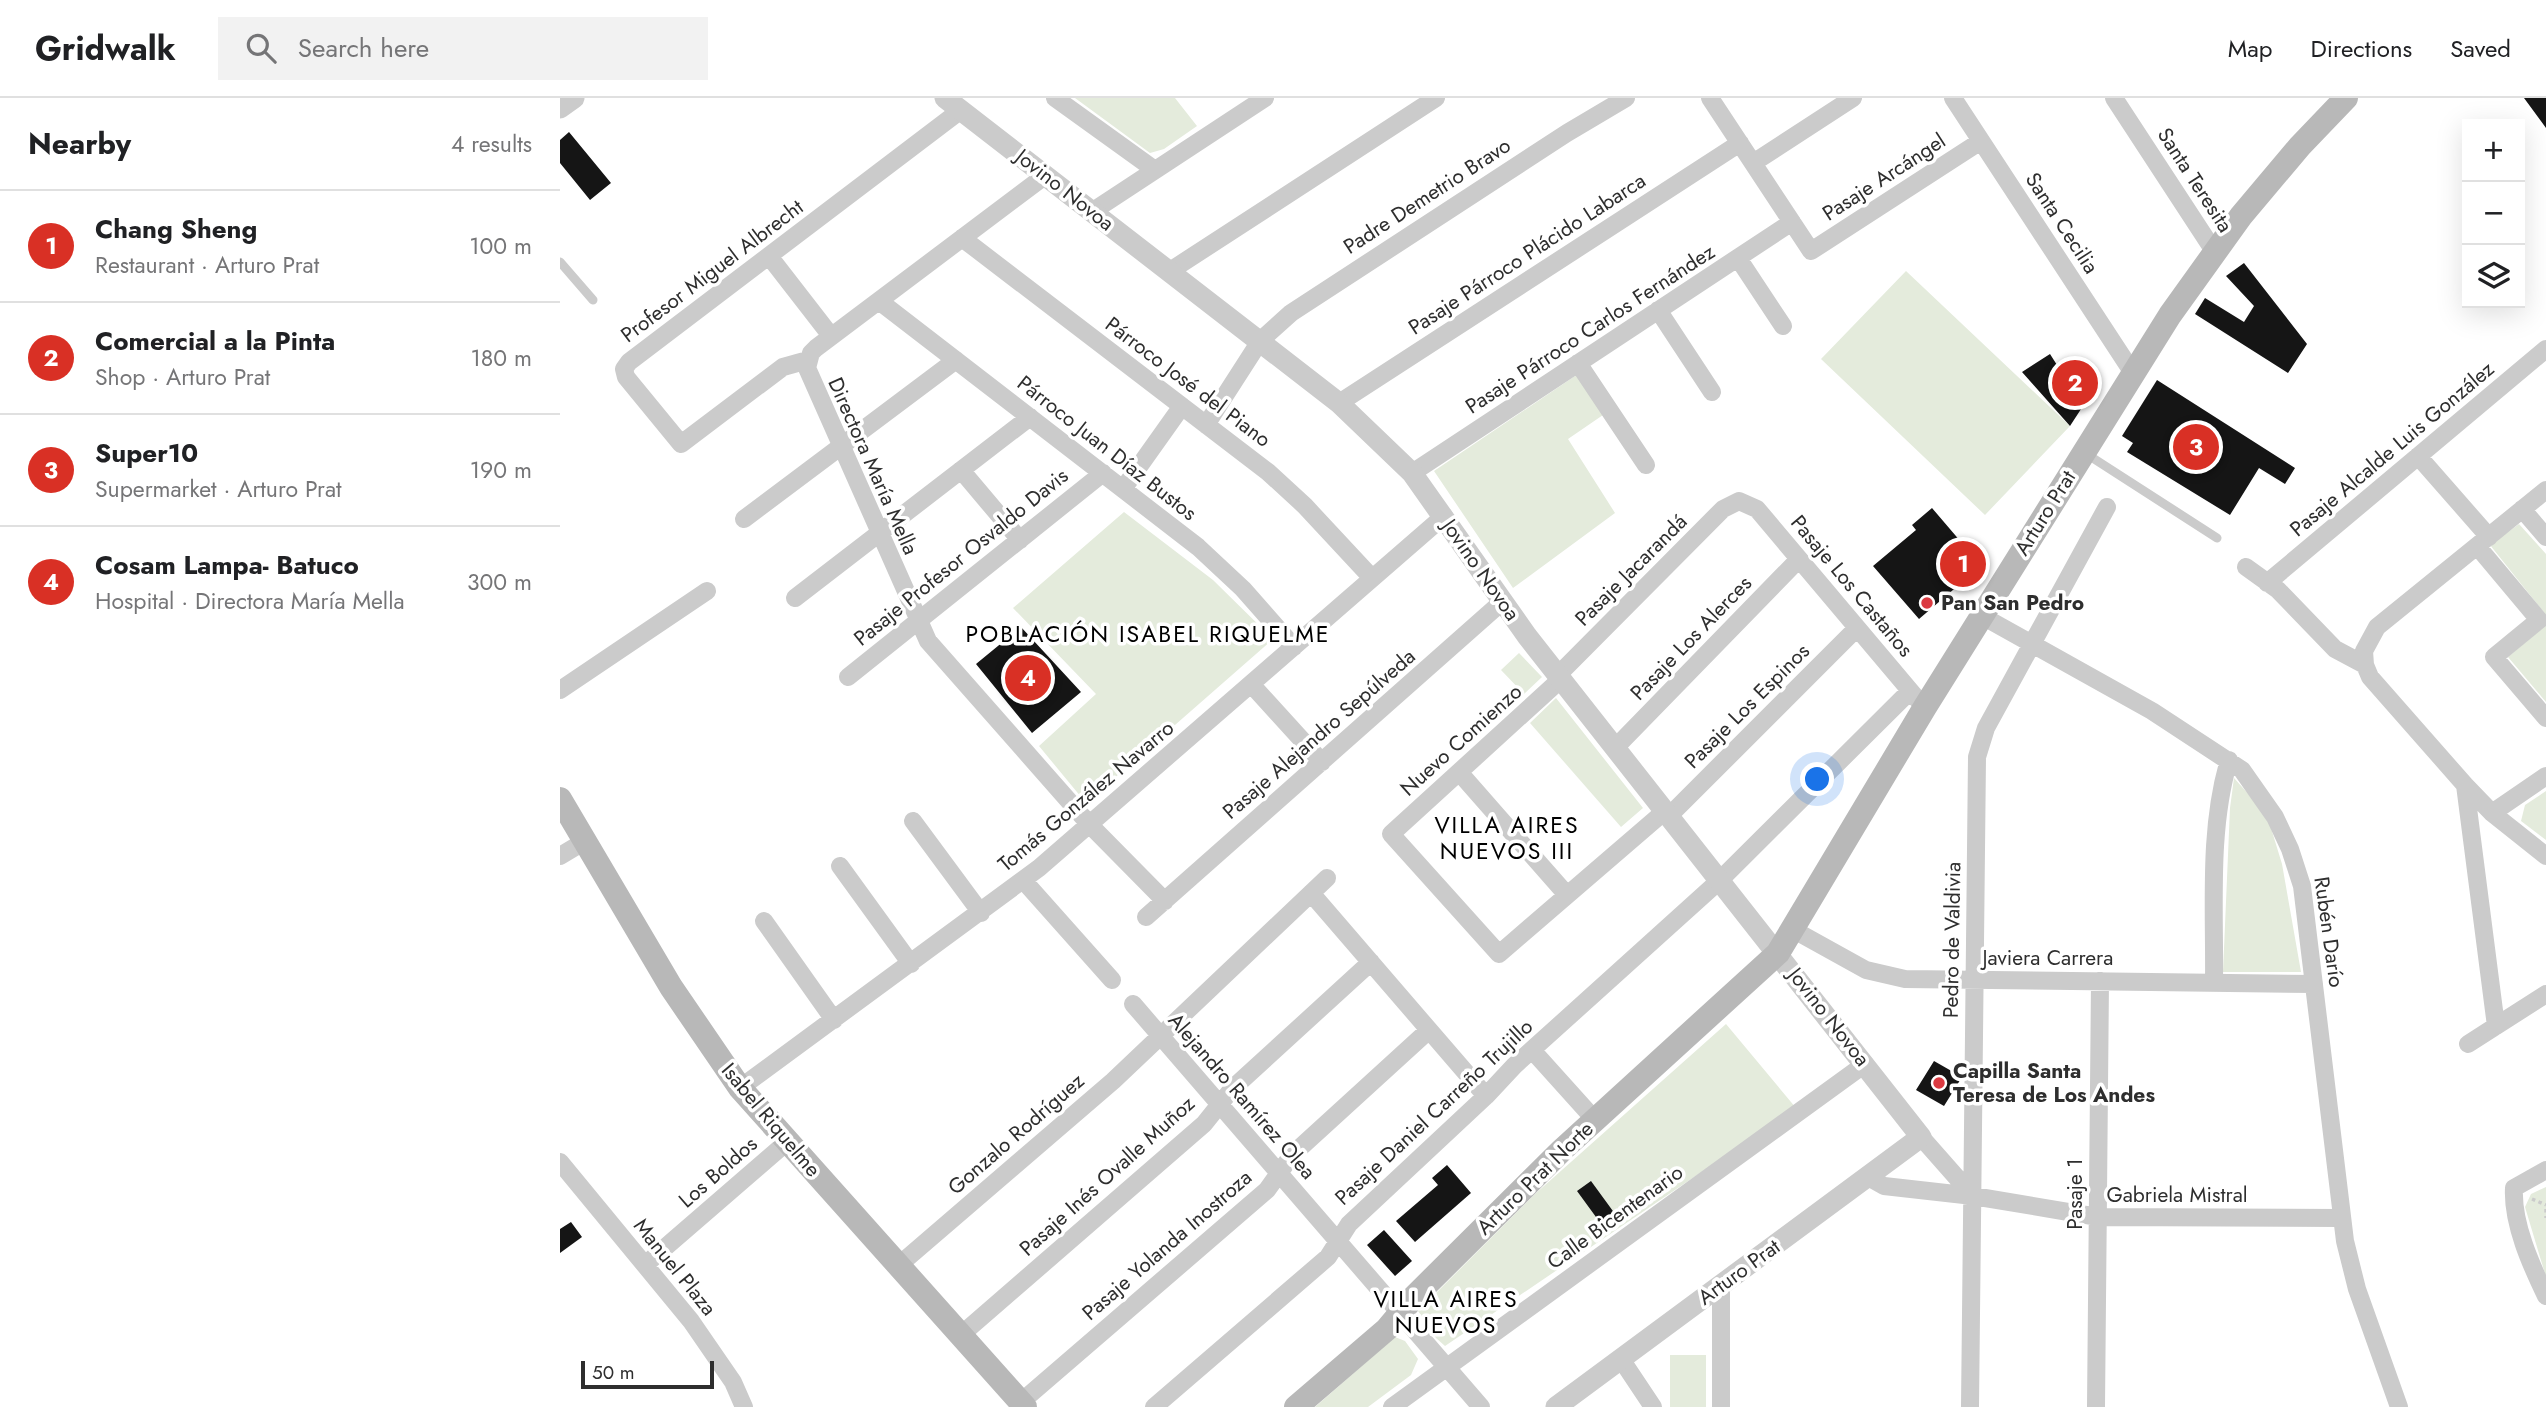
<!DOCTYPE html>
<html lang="en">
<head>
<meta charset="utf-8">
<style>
  :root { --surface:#fff; --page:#f2f2f2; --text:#202124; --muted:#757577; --line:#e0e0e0; --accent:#d93025 }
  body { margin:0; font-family:Jost,sans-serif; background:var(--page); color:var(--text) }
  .controls { position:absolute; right:21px; top:21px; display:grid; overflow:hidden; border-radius:0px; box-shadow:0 7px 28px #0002 }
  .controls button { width:63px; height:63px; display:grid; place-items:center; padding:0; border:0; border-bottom:2px solid var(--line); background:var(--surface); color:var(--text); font:35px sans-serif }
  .scale { position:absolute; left:21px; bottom:18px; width:133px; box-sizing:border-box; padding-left:7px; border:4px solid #2e2e2e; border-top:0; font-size:19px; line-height:24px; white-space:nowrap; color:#2e2e2e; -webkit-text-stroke:5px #fff; paint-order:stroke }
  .you { position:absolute; left:1258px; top:682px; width:24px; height:24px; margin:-18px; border:5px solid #fff; border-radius:50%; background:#1a73e8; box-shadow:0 0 0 10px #1a73e833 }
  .badge { display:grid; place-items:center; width:46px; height:46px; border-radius:50%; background:var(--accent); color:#fff; font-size:23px; font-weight:700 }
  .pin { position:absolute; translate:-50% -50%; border:4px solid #fff; box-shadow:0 2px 7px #0006 }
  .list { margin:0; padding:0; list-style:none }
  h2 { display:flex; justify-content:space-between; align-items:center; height:91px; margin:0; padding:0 28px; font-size:30px }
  h2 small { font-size:23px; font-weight:400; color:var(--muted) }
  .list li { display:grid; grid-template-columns:46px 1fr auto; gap:21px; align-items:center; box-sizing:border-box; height:112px; padding:0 28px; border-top:2px solid var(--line) }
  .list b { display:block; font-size:26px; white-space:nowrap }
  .list p { margin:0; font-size:23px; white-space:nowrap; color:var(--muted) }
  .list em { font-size:23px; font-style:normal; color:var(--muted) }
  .icon { flex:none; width:38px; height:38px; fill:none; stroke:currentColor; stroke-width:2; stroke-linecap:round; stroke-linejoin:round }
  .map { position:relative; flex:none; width:1986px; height:1309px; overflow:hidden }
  header { display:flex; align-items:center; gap:42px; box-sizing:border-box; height:98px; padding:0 35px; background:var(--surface); border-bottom:2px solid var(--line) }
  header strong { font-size:33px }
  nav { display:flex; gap:38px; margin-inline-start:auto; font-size:24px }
  .search { width:490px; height:63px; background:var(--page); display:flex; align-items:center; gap:18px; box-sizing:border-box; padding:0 24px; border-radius:0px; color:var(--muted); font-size:26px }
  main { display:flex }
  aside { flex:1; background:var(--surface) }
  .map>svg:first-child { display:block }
  .green { fill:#e4ebdc }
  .building { fill:#151515 }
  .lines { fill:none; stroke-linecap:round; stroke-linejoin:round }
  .path { stroke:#cbcbcb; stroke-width:3.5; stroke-dasharray:3.5 3.5; stroke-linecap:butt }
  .service { stroke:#cbcbcb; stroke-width:9 }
  .minor { stroke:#cbcbcb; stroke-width:18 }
  .tertiary { stroke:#cbcbcb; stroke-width:21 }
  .secondary { stroke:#b8b8b8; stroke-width:24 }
  .poi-dot { fill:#db3a41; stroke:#fff; stroke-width:2.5 }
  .labels { text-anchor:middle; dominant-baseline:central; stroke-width:7; stroke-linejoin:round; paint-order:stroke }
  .street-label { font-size:21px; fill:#2e2e2e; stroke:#fff }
  .poi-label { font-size:21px; font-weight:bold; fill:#2e2e2e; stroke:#fff; text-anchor:start }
  .neighbourhood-label { font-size:23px; letter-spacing:2px; fill:#000; stroke:#fff }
</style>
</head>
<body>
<header>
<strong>Gridwalk</strong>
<div class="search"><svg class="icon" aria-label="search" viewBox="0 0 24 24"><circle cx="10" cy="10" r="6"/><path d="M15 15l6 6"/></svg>Search here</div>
<nav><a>Map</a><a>Directions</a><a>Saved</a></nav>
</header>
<main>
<aside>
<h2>Nearby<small>4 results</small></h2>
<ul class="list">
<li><span class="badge">1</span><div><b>Chang Sheng</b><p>Restaurant · Arturo Prat</p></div><em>100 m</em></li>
<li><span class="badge">2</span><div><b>Comercial a la Pinta</b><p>Shop · Arturo Prat</p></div><em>180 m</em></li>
<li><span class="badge">3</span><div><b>Super10</b><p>Supermarket · Arturo Prat</p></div><em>190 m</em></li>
<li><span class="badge">4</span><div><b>Cosam Lampa- Batuco</b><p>Hospital · Directora María Mella</p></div><em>300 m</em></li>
</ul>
</aside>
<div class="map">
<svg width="1986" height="1309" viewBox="0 0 1986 1309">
  <rect width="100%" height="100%" fill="#fff"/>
  <path class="green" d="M515,0H615L637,28L604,51L590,55Z
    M1346,173L1510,328L1425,417L1261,261Z
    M1018,276L1043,317L1008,341L1055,415L953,490L874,373Z
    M564,414L653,482L713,541L526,705L479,648L536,596L453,510Z
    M1959,426L1986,456V517L1930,447Z
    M1986,527V604L1948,559Z
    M959,555L982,579L964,596L941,572Z
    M996,600L1083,710L1061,729L970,625Z
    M1674,680L1707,717L1722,766L1741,874H1663L1670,710Z
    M1986,693V742L1961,723L1965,707Z
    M1166,926L1236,1010L885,1248L876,1240L858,1213L975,1096Z
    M1986,1089V1179L1965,1109L1971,1096Z
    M835,1239L845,1243L858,1261L851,1277L808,1309H755Z
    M1110,1257H1146V1309H1110Z"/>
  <path class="building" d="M1964,0H1986V30Z
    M9,34L51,85L30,102L0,65V42Z
    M1684,165L1747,246L1728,275L1635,216L1645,200L1684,224L1694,208L1666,178Z
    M1490,256L1523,308L1510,328L1462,274Z
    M1597,282L1735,370L1725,386L1699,370L1670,417L1567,354L1573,345L1562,338Z
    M1372,410L1413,458L1414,474L1359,521L1313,468L1356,432L1352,427Z
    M461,529L521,594L472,635L416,566Z
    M1374,963L1402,979L1384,1008L1356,992Z
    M887,1067L911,1095L855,1144L836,1123L878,1087L872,1080Z
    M1031,1083L1058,1120L1044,1130L1017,1093Z
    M11,1124L22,1139L0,1155V1131Z
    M824,1132L852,1163L835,1178L807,1147Z"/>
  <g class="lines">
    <path class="path" d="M1972,1101L1986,1107
      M1986,1111V1120"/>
    <path class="service" d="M0,164L33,202
      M1525,355L1657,440"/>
    <path class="minor" d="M495,0L595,72
      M1150,0L1251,153L1421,43
      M1393,0L1573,275
      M1554,0L1654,153
      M1193,65L1293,0
      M486,77L256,250L251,255L247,270L368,543L530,727L605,803
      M533,113L705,0
      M402,140L708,374L745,408L812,480
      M209,158L271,238
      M1178,160L1223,228
      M610,173L876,0
      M319,203L638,449L683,491L734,549
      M1098,212L1152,294
      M248,262L223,269L121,346L66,279L64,271L69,264L401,12
      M1018,265L1086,367
      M779,305L1180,45
      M646,327L700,243L731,215L1007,35L1066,0
      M1858,358L1929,439
      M401,372L460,442
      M852,375L1232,124
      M563,391L622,308
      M1986,392L1817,529L1804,553L1805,567L1810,579L1905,687L1932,715L1986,758
      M1962,411L1986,439
      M184,421L396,262
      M1917,448L1979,522L1934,559L1986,620
      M1686,469L1718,492L1775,551L1805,567
      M1707,485L1986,251
      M235,500L470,319
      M1422,518L1592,613L1682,672L1715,719L1730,751L1742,788L1785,1143L1797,1191L1839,1309
      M998,577L1163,411L1179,403L1197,411L1358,602
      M288,579L543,375
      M1001,581L831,736L939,856L1105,713
      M691,586L762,664
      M0,592L147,493
      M1055,650L1239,461
      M899,674L1007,797
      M1905,687L1936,928
      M1932,715L1986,678
      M1109,718L1297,530
      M353,723L421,815
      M0,758L25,743
      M280,768L351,866
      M463,782L552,882
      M751,795L926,998
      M586,819L943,503
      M204,823L274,922
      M1232,831L1306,872L1345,881L1754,886
      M1654,885C1655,812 1648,732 1669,662
      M573,906L921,1309
      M1908,946L1986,896
      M972,952L1035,1022
      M180,990L479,770L884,418
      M1361,1039L1413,1098
      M0,1064L131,1223L173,1284L184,1309
      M1986,1072L1954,1090C1952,1125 1971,1167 1986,1198
      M1308,1079L1324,1088L1413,1098L1538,1119L1781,1120
      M86,1166L227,1044
      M339,1167L553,983L767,780
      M402,1236L644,1026L672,991L811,864
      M1061,1261L1093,1309
      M461,1304L707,1092L732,1057L869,932
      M594,1309L768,1159L789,1126L926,998L954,968L1159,783L1350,593
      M832,1309L1305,966
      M1161,1309V1187
      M1410,1309L1417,659L1426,630L1547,409
      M1536,1309L1540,883"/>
    <path class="tertiary" d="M385,0L779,305L852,375L967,538L1361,1039L996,1309
      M0,10L14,0"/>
    <path class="secondary" d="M0,701L111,889L180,990L465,1309
      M736,1309L827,1231L853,1200L1002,1052L1218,855L1365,609L1610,217L1681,118L1740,48L1786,0"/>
  </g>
  <g class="poi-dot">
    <circle cx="1367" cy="505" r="7"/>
    <circle cx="1379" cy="985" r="7"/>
  </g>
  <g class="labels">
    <g class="street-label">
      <text transform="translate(1324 79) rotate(-33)">Pasaje Arcángel</text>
      <text transform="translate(1635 82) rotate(57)">Santa Teresita</text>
      <text transform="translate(505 92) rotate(38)">Jovino Novoa</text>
      <text transform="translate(867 98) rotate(-33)">Padre Demetrio Bravo</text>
      <text transform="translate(1502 125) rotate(57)">Santa Cecilia</text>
      <text transform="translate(967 156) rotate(-33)">Pasaje Párroco Plácido Labarca</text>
      <text transform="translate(152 173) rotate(-37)">Profesor Miguel Albrecht</text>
      <text transform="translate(1030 231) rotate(-33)">Pasaje Párroco Carlos Fernández</text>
      <text transform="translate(628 284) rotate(37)">Párroco José del Piano</text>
      <text transform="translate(547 350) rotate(38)">Párroco Juan Díaz Bustos</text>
      <text transform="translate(1832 351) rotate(-40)">Pasaje Alcalde Luis González</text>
      <text transform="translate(313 368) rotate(66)">Directora María Mella</text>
      <text transform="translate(1485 415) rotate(-58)">Arturo Prat</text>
      <text transform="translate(401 459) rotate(-39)">Pasaje Profesor Osvaldo Davis</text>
      <text transform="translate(921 472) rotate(55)">Jovino Novoa</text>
      <text transform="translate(1071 472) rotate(-45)">Pasaje Jacarandá</text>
      <text transform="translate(1292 488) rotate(50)">Pasaje Los Castaños</text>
      <text transform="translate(1131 540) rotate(-46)">Pasaje Los Alerces</text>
      <text transform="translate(1187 608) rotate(-45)">Pasaje Los Espinos</text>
      <text transform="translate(759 636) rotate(-41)">Pasaje Alejandro Sepúlveda</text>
      <text transform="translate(901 642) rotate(-42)">Nuevo Comienzo</text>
      <text transform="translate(526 698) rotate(-40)">Tomás González Navarro</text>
      <text transform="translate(1769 834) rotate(82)">Rubén Darío</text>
      <text transform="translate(1392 842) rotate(-89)">Pedro de Valdivia</text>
      <text x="1488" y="860">Javiera Carrera</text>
      <text transform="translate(1269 919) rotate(52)">Jovino Novoa</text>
      <text transform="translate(682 998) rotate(49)">Alejandro Ramírez Olea</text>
      <text transform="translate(874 1014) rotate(-43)">Pasaje Daniel Carreño Trujillo</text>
      <text transform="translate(211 1022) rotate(50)">Isabel Riquelme</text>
      <text transform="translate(456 1036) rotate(-41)">Gonzalo Rodríguez</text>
      <text transform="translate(158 1074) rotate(-41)">Los Boldos</text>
      <text transform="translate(547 1078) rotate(-42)">Pasaje Inés Ovalle Muñoz</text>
      <text transform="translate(975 1080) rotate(-44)">Arturo Prat Norte</text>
      <text transform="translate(1515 1096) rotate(-90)">Pasaje 1</text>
      <text x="1617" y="1097">Gabriela Mistral</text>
      <text transform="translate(1055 1119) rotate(-36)">Calle Bicentenario</text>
      <text transform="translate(607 1147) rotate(-41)">Pasaje Yolanda Inostroza</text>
      <text transform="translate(115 1169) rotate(51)">Manuel Plaza</text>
      <text transform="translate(1179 1174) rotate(-36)">Arturo Prat</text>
    </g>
    <g class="poi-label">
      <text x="1381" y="505">Pan San Pedro</text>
      <text x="1393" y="973">Capilla Santa<tspan x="1393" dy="24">Teresa de Los Andes</tspan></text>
    </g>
    <g class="neighbourhood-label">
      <text x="588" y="536">POBLACIÓN ISABEL RIQUELME</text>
      <text x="947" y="727">VILLA AIRES<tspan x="947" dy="26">NUEVOS III</tspan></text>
      <text x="886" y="1201">VILLA AIRES<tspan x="886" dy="26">NUEVOS</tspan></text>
    </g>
  </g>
</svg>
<div class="controls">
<button>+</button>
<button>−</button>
<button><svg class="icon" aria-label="layers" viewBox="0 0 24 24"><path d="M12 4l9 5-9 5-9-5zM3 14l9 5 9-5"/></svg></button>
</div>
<div class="scale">50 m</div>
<div class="you"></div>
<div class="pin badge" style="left:1403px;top:466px">1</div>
<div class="pin badge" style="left:1515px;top:285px">2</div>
<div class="pin badge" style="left:1636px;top:349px">3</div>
<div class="pin badge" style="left:468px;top:580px">4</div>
</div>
</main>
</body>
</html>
